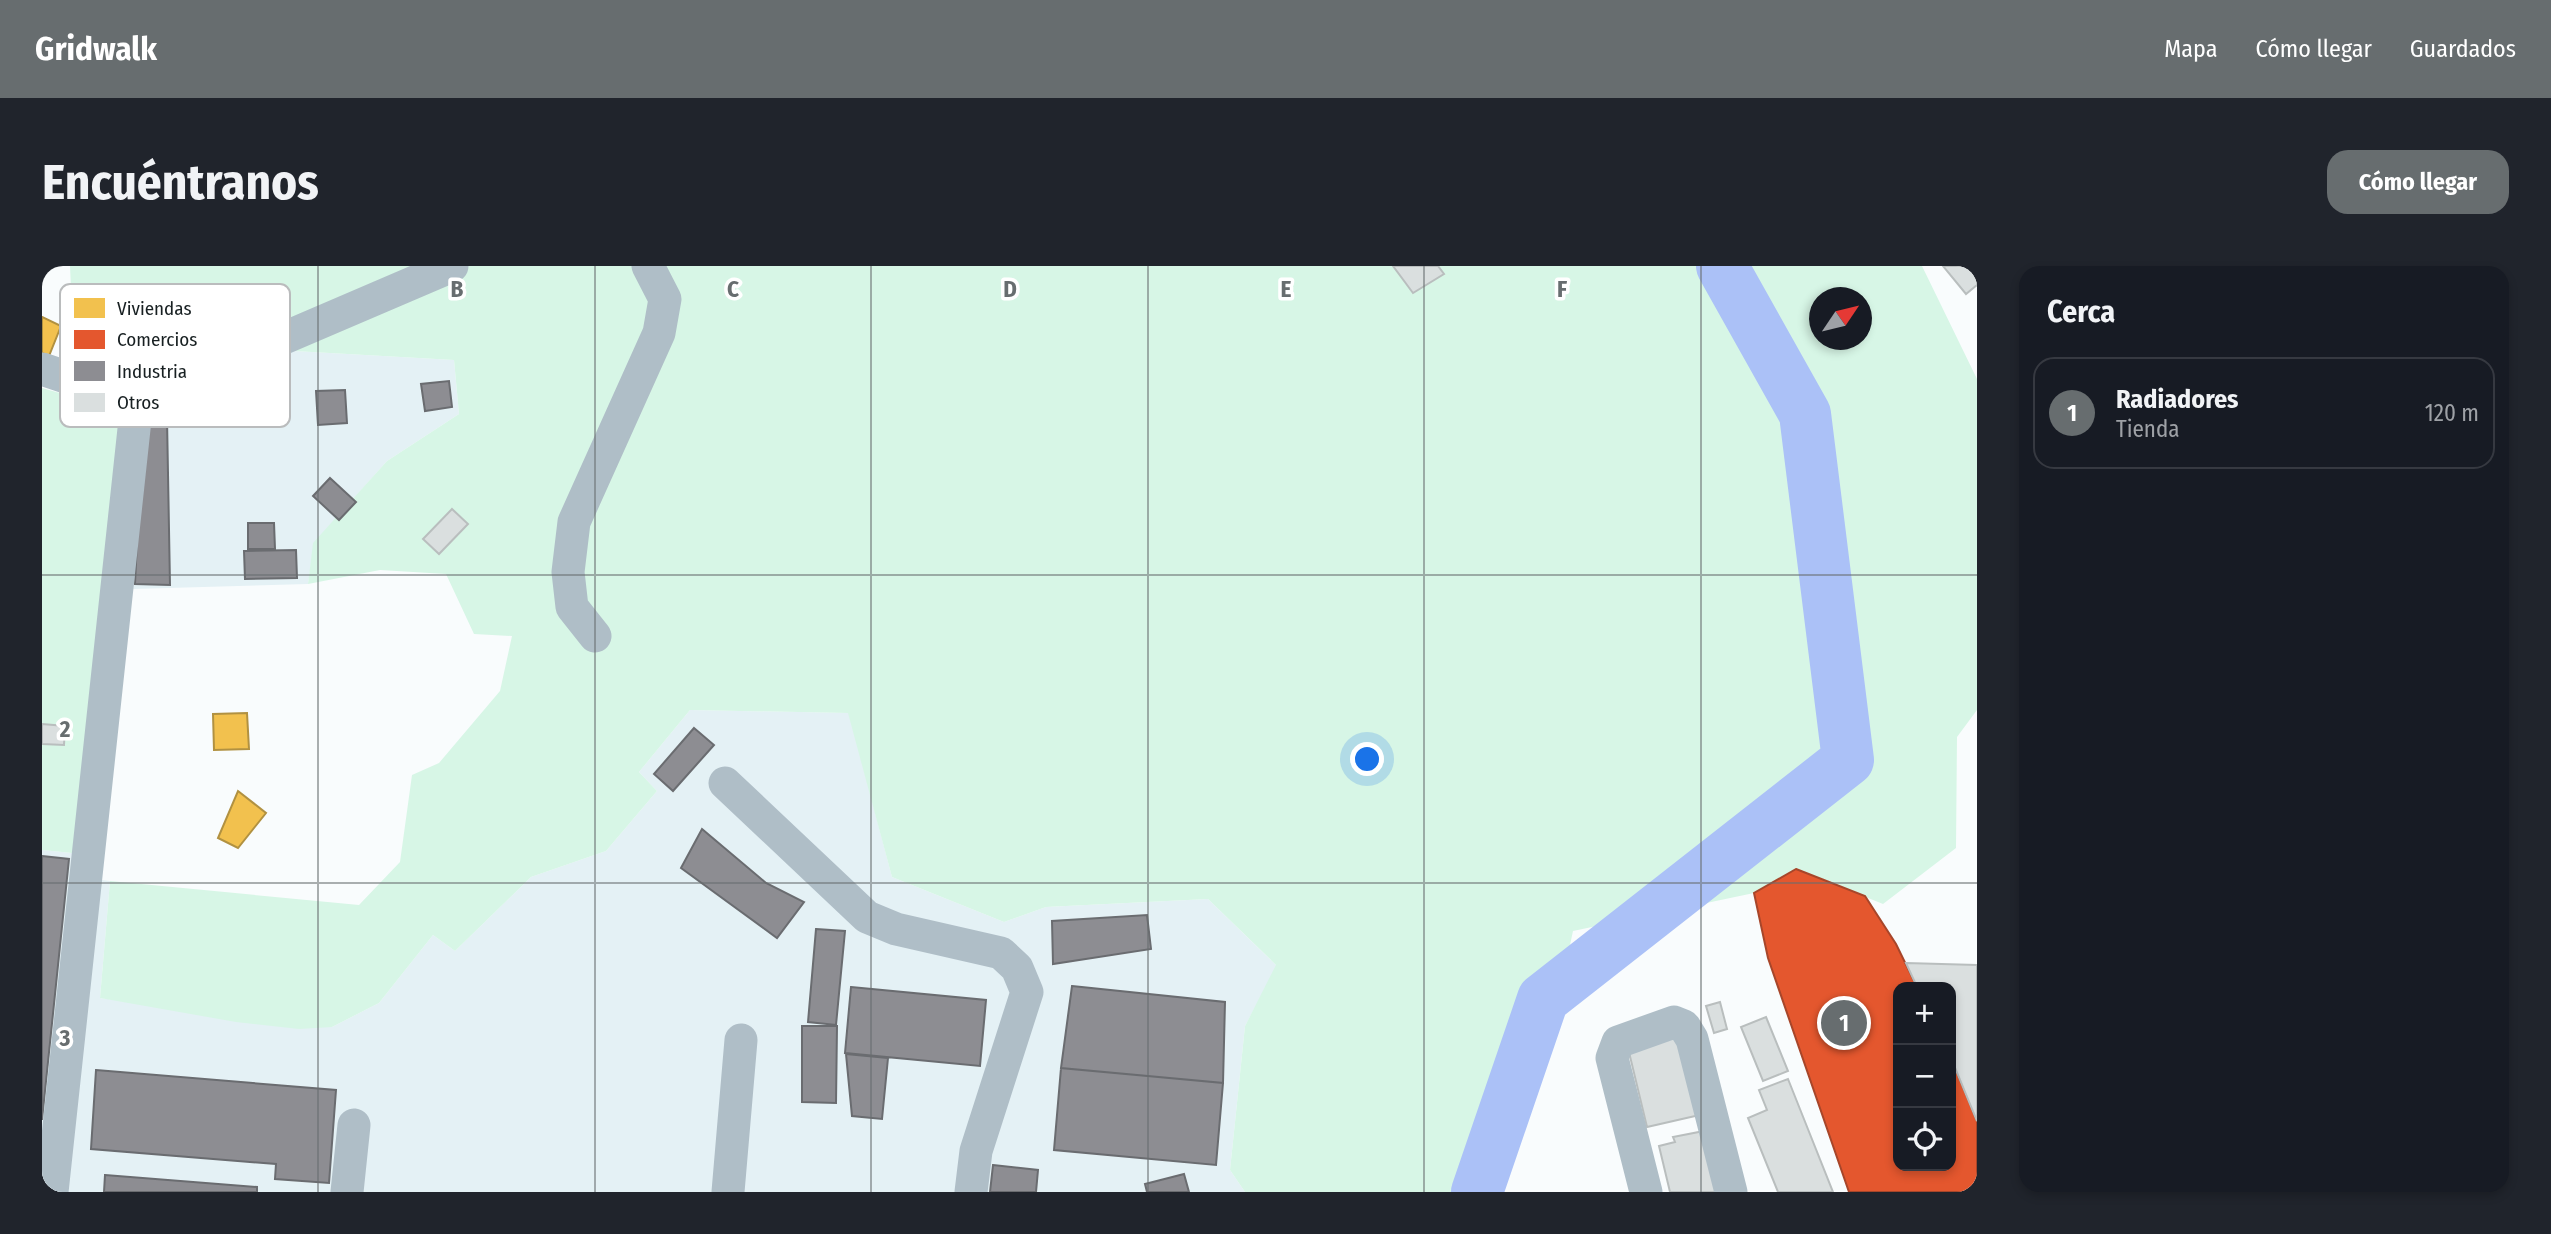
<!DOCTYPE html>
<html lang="es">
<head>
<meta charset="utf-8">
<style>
  :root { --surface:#171b24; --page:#20242c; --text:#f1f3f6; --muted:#9ea1a6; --line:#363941; --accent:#676d6f }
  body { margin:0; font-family:"Fira Sans Condensed",sans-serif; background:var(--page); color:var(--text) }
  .controls { position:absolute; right:21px; bottom:21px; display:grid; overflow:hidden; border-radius:14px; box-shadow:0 4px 10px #0003 }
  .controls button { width:63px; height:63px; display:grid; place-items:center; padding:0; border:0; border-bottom:2px solid var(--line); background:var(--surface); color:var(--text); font:35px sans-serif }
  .compass { position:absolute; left:1767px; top:21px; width:63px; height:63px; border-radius:50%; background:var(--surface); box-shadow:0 4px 10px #0003; rotate:55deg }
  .you { position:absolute; left:1326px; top:494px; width:24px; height:24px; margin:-18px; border:5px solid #fff; border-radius:50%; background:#1a73e8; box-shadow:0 0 0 10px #1a73e833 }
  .badge { display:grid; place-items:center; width:46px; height:46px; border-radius:50%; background:var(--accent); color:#fff; font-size:23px; font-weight:700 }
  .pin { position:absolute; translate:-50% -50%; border:4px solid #fff; box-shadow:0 2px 7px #0006 }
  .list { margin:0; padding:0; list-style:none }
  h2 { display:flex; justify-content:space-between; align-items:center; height:91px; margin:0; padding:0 28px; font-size:30px }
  h2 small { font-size:23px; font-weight:400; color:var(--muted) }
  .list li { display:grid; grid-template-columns:46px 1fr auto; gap:21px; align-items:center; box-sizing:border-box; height:112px; margin:0 14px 14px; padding:0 14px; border:2px solid var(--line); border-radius:21px }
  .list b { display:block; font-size:26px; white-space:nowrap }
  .list p { margin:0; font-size:23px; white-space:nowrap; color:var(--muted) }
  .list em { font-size:23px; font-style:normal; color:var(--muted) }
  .icon { flex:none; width:38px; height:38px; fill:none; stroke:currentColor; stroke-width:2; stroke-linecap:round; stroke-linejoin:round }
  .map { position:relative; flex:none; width:1935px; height:926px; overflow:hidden; border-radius:21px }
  header { display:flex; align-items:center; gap:42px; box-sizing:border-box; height:98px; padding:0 35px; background:var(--accent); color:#fff }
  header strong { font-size:33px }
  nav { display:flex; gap:38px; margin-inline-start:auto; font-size:24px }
  .intro { display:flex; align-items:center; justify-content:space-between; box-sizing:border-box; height:168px; padding:0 42px }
  h1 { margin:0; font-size:49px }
  .button { padding:18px 32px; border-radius:21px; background:var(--accent); color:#fff; font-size:24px; font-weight:700 }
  main { display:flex; gap:42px; padding:0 42px }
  aside { flex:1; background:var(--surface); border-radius:21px; box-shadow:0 4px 10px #0003 }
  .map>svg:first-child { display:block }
  .built { fill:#e4f1f5 }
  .green { fill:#d7f6e6; fill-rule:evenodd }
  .homes { fill:#f2c14e; stroke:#b19141; stroke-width:2 }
  .shops { fill:#e4572e; stroke:#a7462a; stroke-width:2 }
  .industry { fill:#8d8d92; stroke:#6a6c70; stroke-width:2 }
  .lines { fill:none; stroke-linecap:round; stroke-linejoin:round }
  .river { stroke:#abc1f7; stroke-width:52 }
  .building { fill:#dadfdf; stroke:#b9bebe; stroke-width:2 }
  .minor { stroke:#afbec7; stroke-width:33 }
  .grid { fill:none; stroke:#676d6f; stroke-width:2; stroke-opacity:0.55 }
  .key { fill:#fff; stroke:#babcbd; stroke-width:2 }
  .key-label { font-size:19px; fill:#182022 }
  .grid-label { font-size:23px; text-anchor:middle; font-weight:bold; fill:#676d6f; stroke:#fff; stroke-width:7; stroke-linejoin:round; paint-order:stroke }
</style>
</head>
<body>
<header>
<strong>Gridwalk</strong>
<nav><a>Mapa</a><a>Cómo llegar</a><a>Guardados</a></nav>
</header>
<div class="intro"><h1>Encuéntranos</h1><a class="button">Cómo llegar</a></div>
<main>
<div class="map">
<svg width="1935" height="926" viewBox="0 0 1935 926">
  <rect width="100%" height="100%" fill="#f9fcfd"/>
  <path class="built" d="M113,77L412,94L417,148L345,195L272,277L266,318L91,323L97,164Z
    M648,444L807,447L850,611L962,656L1004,641L1166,633L1235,700L1203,760L1188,904L1203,926H0V584L50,589L52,613L68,615L58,732L290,761L337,737L391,669L413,685L489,611L564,585L615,525L597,506Z"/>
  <path class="green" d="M28,0H1880L1935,113V444L1915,471L1914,582L1841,638L1754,603L1712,627L1531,665L1501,805L1455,864L1453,926H1203L1188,904L1203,760L1234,699L1166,633L1004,641L962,656L850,611L806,447L648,444L597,506L615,525L564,585L489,611L413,685L391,669L337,737L290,761L257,763L194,756L58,732L68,615L317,639L358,596L370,509L397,497L458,425L470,370L432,368L404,308L338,304L266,318L271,277L345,195L417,148L412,94L113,77L88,47L29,23ZM1778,32H1820V74H1778Z
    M0,122L99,150L50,589L0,584Z"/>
  <path class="homes" d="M0,51L19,60L7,90L0,87Z
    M205,447L207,483L172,484L171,448Z
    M196,525L224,547L196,582L176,572Z"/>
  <path class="shops" d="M1754,603L1823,630L1854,678L1875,721H1856V900H1909V792L1935,855V926H1807L1726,692L1712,627Z"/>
  <path class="industry" d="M407,115L410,141L383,145L379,118Z
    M303,124L305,157L276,159L274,125Z
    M125,152L128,319L93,318L100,165Z
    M288,212L314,236L297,254L271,230Z
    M206,257H232L233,283H206Z
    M254,284L255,312L203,313L202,285Z
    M652,462L672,479L631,525L612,508Z
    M660,563L724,617L762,636L735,672L639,602Z
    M0,590L27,593L0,854Z
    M1105,649L1109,683L1011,698L1010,655Z
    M774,663L803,665L794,759L766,756Z
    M1030,720L1183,736L1181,817L1019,802Z
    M809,721L944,734L938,800L803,787Z
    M760,760H795L794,837L760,836Z
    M804,788L846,792L840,853L810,850Z
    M1019,802L1181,817L1174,899L1012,884Z
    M54,804L294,824L287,917L233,913L234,898L49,883Z
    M951,899L996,904L994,926H948Z
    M1142,908L1147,926H1105L1103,918Z
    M63,909L215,921V926H62Z"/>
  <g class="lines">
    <path class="river" d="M1435,926L1501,733L1806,494L1763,148L1680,0"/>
  </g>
  <path class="building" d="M1351,0H1396L1402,8L1371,27Z
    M1901,0H1935V19L1924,28Z
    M410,243L426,258L397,288L381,273Z
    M0,458L23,460L22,479L0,478Z
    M1864,697L1935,699V855L1909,792V721H1875Z
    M1678,736L1685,763L1672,767L1664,740Z
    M1724,751L1746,805L1721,815L1699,761Z
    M1644,769L1662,848L1605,861L1586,782Z
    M1746,813L1791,926H1736L1706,852L1725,844L1717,824Z
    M1662,865L1676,926H1628L1617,880L1633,876L1631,871Z"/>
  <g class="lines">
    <path class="minor" d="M0,103L95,135L410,0
      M553,370L530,341L526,306L532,256L617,67L623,33L606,0
      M683,517L825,651L854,663L959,687L975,702L985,726L934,885L929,926
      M10,926L95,135
      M305,926L312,859
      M686,926L699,774
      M1604,926L1570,792L1576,776L1632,756L1642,760L1650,773L1689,926"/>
  </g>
  <path class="grid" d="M276,0V926M553,0V926M829,0V926M1106,0V926M1382,0V926M1659,0V926M0,309H1935M0,617H1935"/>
  <rect x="18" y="18" width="230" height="143" rx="10" class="key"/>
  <rect x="32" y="32" width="31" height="20" fill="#f2c14e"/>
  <rect x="32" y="64" width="31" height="19" fill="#e4572e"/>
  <rect x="32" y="95" width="31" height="20" fill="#8d8d92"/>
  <rect x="32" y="127" width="31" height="19" fill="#dadfdf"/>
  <g class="key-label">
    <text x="75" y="49">Viviendas</text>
    <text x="75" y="80">Comercios</text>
    <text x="75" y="112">Industria</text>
    <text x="75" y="143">Otros</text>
  </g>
  <g class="grid-label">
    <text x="415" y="31">B</text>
    <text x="691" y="31">C</text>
    <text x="968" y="31">D</text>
    <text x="1244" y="31">E</text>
    <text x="1520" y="31">F</text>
    <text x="23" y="471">2</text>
    <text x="23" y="780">3</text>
  </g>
</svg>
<div class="controls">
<button>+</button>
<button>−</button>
<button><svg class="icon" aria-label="locate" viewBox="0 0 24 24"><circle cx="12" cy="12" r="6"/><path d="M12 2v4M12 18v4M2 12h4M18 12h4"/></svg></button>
</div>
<svg class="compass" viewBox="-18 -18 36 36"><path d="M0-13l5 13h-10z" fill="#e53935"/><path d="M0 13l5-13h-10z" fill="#9ea1a6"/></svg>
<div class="you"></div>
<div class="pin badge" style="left:1802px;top:757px">1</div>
</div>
<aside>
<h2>Cerca<small></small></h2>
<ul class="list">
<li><span class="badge">1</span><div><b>Radiadores</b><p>Tienda</p></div><em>120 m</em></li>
</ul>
</aside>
</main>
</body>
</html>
